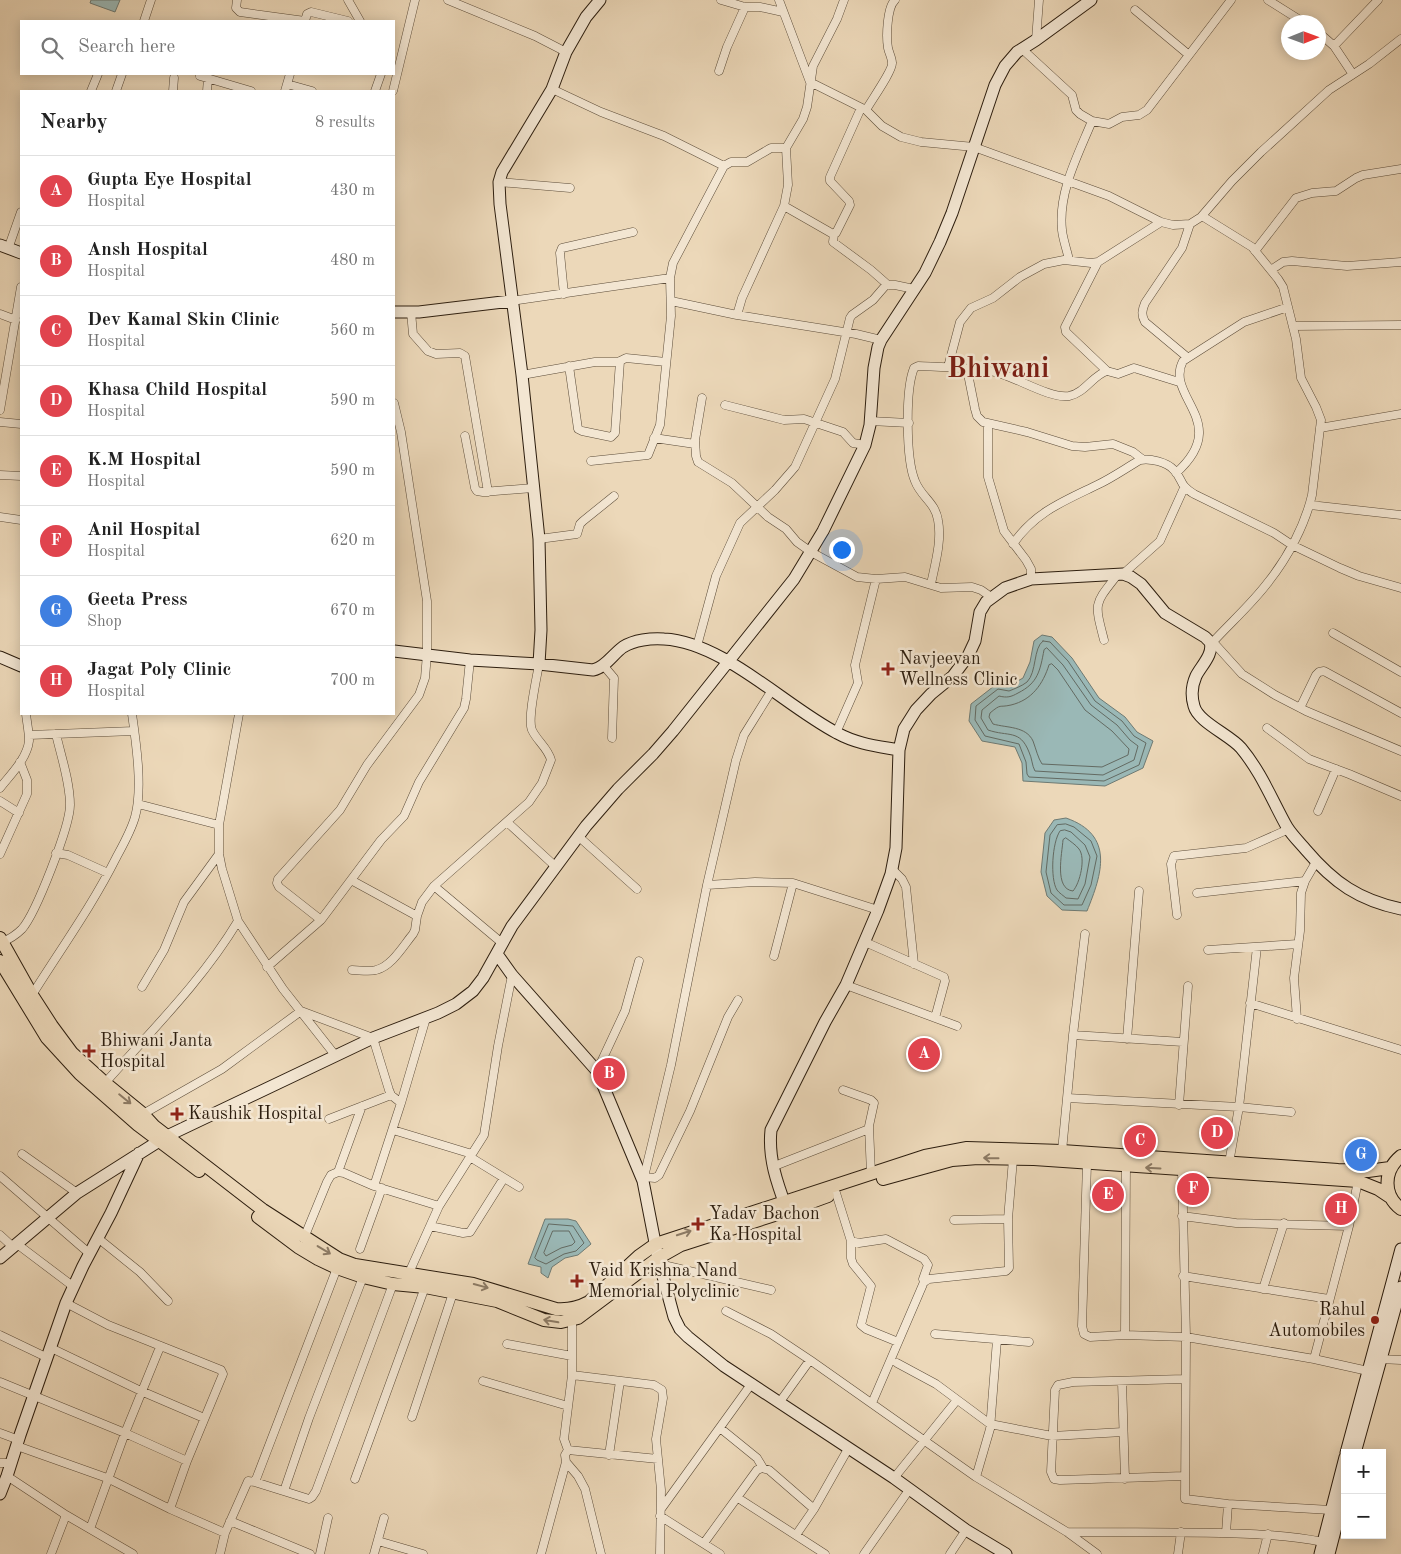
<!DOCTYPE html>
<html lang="en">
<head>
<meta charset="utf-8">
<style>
  :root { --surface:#fff; --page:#f6f6f6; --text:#222; --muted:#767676; --line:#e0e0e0; --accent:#111827 }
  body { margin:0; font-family:"Old Standard TT",serif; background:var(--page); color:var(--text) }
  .controls { position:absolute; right:15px; bottom:15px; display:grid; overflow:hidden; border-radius:0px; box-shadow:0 2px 12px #0003 }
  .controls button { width:45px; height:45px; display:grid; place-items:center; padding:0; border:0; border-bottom:1px solid var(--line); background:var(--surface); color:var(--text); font:25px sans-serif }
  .compass { position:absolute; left:1281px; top:15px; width:45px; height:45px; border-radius:50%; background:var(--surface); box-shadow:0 2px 12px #0003; rotate:89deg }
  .you { position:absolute; left:841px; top:549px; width:18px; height:18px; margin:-12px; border:4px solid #fff; border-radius:50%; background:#1a73e8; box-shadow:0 0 0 8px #1a73e833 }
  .badge { display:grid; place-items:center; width:32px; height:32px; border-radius:50%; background:var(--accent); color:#fff; font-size:16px; font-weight:700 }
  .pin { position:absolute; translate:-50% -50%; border:2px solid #fff; box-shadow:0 1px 5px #0006 }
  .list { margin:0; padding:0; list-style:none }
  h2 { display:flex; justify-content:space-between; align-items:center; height:65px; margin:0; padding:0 20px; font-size:21px }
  h2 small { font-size:16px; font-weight:400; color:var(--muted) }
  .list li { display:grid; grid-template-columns:32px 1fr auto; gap:15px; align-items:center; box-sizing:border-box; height:70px; padding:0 20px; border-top:1px solid var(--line) }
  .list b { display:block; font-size:19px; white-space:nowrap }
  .list p { margin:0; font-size:16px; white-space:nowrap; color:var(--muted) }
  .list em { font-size:16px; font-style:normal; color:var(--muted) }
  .icon { flex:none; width:28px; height:28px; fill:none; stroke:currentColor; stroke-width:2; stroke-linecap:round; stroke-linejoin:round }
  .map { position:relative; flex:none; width:1401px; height:1554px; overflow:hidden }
  .search { position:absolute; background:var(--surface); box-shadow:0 2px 12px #0003; left:20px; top:20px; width:375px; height:55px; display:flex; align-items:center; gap:12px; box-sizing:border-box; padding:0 18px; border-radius:0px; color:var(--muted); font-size:19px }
  .panel { position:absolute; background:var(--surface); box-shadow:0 2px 12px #0003; left:20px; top:90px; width:375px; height:625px; border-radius:0px }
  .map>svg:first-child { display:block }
  .water { fill:#9ab8b6; stroke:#6e7a73 }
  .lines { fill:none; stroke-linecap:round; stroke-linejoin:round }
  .shore { stroke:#636a62; stroke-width:1 }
  .street-casing { stroke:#5c4c39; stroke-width:9 }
  .secondary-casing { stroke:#2c1d0e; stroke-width:13 }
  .primary-casing { stroke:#2c1d0e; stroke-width:14 }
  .street { stroke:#f3e6d2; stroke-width:8 }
  .secondary { stroke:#f3e6d2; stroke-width:11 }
  .primary { stroke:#ecd8b9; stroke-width:12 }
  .oneway { stroke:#8c7a64 }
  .poi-dot { fill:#8f2418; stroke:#f3e6d2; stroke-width:2 }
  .labels { text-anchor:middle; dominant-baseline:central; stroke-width:5; stroke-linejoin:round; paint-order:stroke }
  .poi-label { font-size:18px; fill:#2c1d0e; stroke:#f3e6d2; text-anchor:start }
  .town-label { font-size:28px; font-weight:bold; fill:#7a1f14; stroke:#f3e6d2 }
</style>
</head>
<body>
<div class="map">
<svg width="1401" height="1554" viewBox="0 0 1401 1554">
  <rect width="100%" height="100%" fill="#ecd8b9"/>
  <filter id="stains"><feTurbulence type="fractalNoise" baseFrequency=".004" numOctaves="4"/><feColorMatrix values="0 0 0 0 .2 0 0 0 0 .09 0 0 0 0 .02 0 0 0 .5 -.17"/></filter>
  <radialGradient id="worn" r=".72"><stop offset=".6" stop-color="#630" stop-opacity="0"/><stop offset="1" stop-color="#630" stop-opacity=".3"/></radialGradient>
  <path class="water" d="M91,0H120L115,12L90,3Z
    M1042,635L1052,637L1072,658L1099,698L1125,717L1137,732L1153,741L1143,768L1105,786L1023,781L1022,763L1015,747L982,741L969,721L971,704L998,683L1007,687L1023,678L1030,662L1034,641Z
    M1066,818C1115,835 1102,874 1087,911L1062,910L1047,896L1041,872L1045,833L1054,820Z
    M545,1219H568L576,1221L591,1244L578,1255L565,1258L552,1267L548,1278L541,1273V1267L528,1264Z"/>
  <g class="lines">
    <path class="shore" d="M1043,641L1050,642L1068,661L1095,701L1122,721L1134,736L1146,743L1139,765L1104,781L1029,777L1027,774L1026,762L1019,744L985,736L975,720L976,706L998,689L1009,691C1014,689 1022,686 1027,682C1037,672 1033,648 1043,641Z
      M1047,648L1063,665L1091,705L1117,725L1130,740L1138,746L1134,760L1103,775L1035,771C1032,766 1032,758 1029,752C1020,729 1008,737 988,730L981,718L982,710L999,696C1007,698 1011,697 1018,693C1038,683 1040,671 1044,650Z
      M1052,664L1058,670L1085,710L1112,731L1129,749L1128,755L1102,767L1042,764C1038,758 1036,749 1033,741C1026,726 1007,728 993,724L989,717L990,713C1002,703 998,708 1011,705C1032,700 1043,684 1049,665Z
      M1066,824L1074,827L1091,841L1097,856L1091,885L1082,905H1064L1051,893L1046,872L1050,835L1057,825Z
      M1065,830L1071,832L1085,845L1090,857L1085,884L1078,899L1066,898C1064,896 1059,893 1057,890C1050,879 1052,842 1060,831Z
      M1066,838C1070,841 1076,845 1079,849C1086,858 1080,883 1073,891C1054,889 1062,854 1063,840Z
      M549,1224L573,1226L584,1243L576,1251L564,1254L546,1264L537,1260L535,1258Z
      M553,1231H569L575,1242L572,1245L561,1248L546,1256L544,1253Z"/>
    <g class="street-casing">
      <path id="street" d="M237,0L236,8L240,12L305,21
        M348,0L360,21
        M448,0L535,36L566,52
        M721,0L745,7H760L783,12
        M779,0L810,82L866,110L882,126L901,137L921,142L974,147L1109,196L1161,222L1173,225L1190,224
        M1268,0L1303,22
        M1135,10L1189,55
        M144,21L151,0
        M305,21L307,14L311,12L348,21
        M1318,32L1334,46L1352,73
        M1036,40L1039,0
        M1334,46L1378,0
        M1021,48L1072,95L1076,110L1080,114L1092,121L1109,124L1122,117L1139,115L1147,110L1231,0
        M719,71L727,47L745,7
        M200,76L251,91
        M287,84L312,91
        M552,89L601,112L664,136L724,166
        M91,91L98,74
        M116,91L122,74
        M173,91L174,78
        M207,91L208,78
        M285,91L290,74
        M375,91L381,74
        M393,91L415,0
        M866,110C871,101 893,70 892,63C892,58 889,53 888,48C886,37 887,7 895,0
        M499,182L570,188
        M784,206L833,234L836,233L850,205L849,201L830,181V177L861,108
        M1202,216L1252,247L1278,279L1283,287L1296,339L1301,378L1316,407L1321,420L1312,495C1305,525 1288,557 1269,581C1252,604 1230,623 1211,644
        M834,234L833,242L871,270L888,285
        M8,249L21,212
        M1255,251L1296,198L1312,193L1336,191L1356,178L1363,175L1401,169
        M1069,260C1067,250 1063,240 1062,230C1058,192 1078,155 1092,121
        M1098,262L1065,327L1066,332L1107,371
        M1271,270L1283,262L1292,261L1347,266L1401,262
        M564,294L560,253L562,248L633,232
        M511,301L670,278
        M671,301L737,315L856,334L881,340
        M411,312L413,334L428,351L436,354L460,353L465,356L488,492
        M0,314L16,320
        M737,315L742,298L784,206L788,185L786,148L803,119L807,107L813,66L837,19L844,0
        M1293,326L1401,325
        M1187,357L1145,322C1141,315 1142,310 1145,303L1182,248L1190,224L1201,217L1232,181L1261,152L1329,90L1369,64L1401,39
        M569,366L578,429L582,431L611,437L615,433L620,361
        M948,367L960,322L971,308L993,298L1020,277L1044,264L1064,260L1091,263L1098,262L1161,222
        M967,369L975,409L977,416L983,422L1027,432L1072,446L1085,447L1113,444L1133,452L1142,459
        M522,375L595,362H618L626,358L666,362
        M702,398L695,440L696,456L698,462L732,483L768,517L786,529L797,542L811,552L857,577L876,579L905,577L941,588L972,587L981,590L991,597
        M725,405L784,420L804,419L843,432L853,443L865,445
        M0,410L21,287
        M870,421L909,423
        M0,422L21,424
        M988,424V477L1004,531L1026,560L1031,569V579
        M1320,428L1401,414
        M465,436L475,488L477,491L483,492L533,488
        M654,438L695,444
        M591,461L648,455L660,425L671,316L670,278L673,263L724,166L731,162H747L771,148H786
        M1176,473C1233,422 1164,397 1183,361L1244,322L1288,307
        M0,475L21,476
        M1310,505L1401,515
        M0,517L21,520
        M539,539L577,534L580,524L583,521L614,496
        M1013,544C1035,512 1064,501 1097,485C1112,478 1126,468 1140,460C1150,458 1167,462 1174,470C1184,481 1178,484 1194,494L1274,533L1292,545L1340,568L1359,576L1401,588
        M1123,574L1160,541L1184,488
        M931,584C935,564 942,541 938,520C935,502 921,497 915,481C906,460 905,390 914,368L918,366C944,367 970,367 995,372C1016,377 1050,399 1069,396C1085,393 1093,375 1107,371L1118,374L1134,368L1179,382
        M1333,633L1401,672
        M1104,640C1094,601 1094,605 1118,574
        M1213,642L1242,674L1275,695L1306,711L1401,751
        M697,646L716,576L740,523L775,490L795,467L835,379L850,318L852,315L873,300L886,285H895L914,289
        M603,665L614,678L612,738
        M1300,708L1316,675L1319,672L1324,671L1401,713
        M239,714L219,825V854L222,869L238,921L283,989L335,1055
        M1267,728L1309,759L1349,774L1401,796
        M836,733L858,683L855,665L876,579
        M29,735L134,731
        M0,788C10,775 27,759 29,741C29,732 27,723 26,714
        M0,801L19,813
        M138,804L219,825
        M1318,811L1336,769
        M507,822L555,866
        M578,836L637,889
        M56,853L68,855L108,873
        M0,854L27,794V780L20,762
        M892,869L902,879L906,887L914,964
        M351,880L417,916L422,902L434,886L529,802L542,783L551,760C548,748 537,741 532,730C527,719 537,677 539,664
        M707,885L755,882L793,883L878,910
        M434,886L502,943
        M1197,893L1305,881
        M1177,915L1171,864L1174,856L1246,848L1289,829
        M321,920L381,840L404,816L419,782L464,708L466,699L470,660
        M865,942L944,977L945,981L935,1018
        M0,943C8,940 16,935 22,929C36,913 70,826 70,805C70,782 61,756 56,734
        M1208,950L1298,944
        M774,956L793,883
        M267,967L321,920L279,887L277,883L278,879L340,810L367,765L419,695L425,678L427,654V601L401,432L394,403
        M352,970C359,970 369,972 376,970C392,966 403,946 413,934L415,930L417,916
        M846,985L957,1026
        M142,987L164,950L184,902L219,854
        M32,995C60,950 92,906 116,858C123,845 131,831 135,817C143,789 136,742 132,714
        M1250,1003L1401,1050
        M1297,1019L1294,978L1300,931L1301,893L1305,881L1316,862
        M1073,1035L1183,1042
        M1127,1039L1139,891
        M597,1071L625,1011L639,961
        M105,1083C151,1031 202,981 238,921
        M843,1090L871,1100L874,1103L869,1126L871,1174
        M1067,1098L1239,1107L1291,1112
        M1179,1105L1188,986
        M143,1114L222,1069L301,1011L373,1038L389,1090L391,1095L401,1103
        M329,1119L391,1095
        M393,1130L472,1154
        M1062,1151L1073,1035L1085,934
        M22,1154L77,1193
        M470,1157L519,1187
        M1087,1163L1082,1326L1084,1334L1090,1337L1125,1335L1186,1337L1314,1359L1368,1371
        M1229,1163L1239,1107L1257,947
        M772,1167L869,1129
        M1182,1169L1186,1337L1185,1499L1228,1504L1331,1510
        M338,1172L362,1106
        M0,1176L90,1254
        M644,1177L655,1178L659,1175L690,1111L728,1017L738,1000
        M643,1181L671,1065L707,885L736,760L744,735L772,690
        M374,1186L401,1103L426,1018
        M836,1193L851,1241L859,1243L886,1239L924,1259L928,1265L923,1279L924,1282
        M1182,1216L1236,1223L1349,1226
        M954,1220L1008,1219
        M430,1226L463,1233L470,1232L504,1178
        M0,1235L13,1247
        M304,1238L327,1182L331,1175L338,1172L344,1173L374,1186L439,1206
        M99,1239L140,1272L168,1301
        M851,1241V1258L853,1264L871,1286L861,1325L866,1329L898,1342
        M17,1244L74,1287
        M360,1249L382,1188
        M659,1264L771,1290
        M408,1275L439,1206L484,1135L498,1046L512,975
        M1183,1276L1329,1299
        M1263,1289L1284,1223
        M66,1303L108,1325L221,1370L223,1374L187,1461L170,1509
        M726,1311L771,1334L810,1360L976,1477L1067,1532L1097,1554
        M935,1334L1029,1342
        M0,1335L48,1358
        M1125,1335L1126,1163
        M507,1344L572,1356
        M51,1348L141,1391L204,1418
        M1314,1359L1349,1226L1358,1181
        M1379,1359L1401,1360
        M897,1363L936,1384L990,1424L1052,1436L1123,1432
        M572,1375L654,1385L662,1390L663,1398L656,1439L661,1490L660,1554
        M483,1381L568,1406
        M0,1382L125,1433L187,1461
        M1122,1382L1125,1479
        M779,1403L810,1360
        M872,1403L924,1282L929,1279L1006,1271L1009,1268L1008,1219L1013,1159
        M412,1417L453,1293
        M720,1428L757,1458L763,1468
        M0,1433L19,1440
        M17,1446L107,1478L170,1509L225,1533L248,1481L255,1482L309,1499L312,1497L316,1491L393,1284
        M568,1450L658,1459
        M609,1455L620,1381
        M566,1462L578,1476L585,1489L601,1554
        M0,1463H12
        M7,1476L66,1515L133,1554
        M1184,1476L1060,1480L1054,1479L1051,1472L1055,1390L1058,1385L1073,1382L1185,1379
        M976,1477L990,1429L997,1340
        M894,1478L957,1400
        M355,1479L425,1287
        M255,1482L337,1268
        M284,1491L309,1418L363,1277
        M738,1498L825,1554
        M661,1509L752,1383
        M660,1516L720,1554
        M230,1521L310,1554
        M90,1529L125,1433L160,1347
        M1067,1532C1118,1532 1169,1532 1220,1533C1255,1534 1289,1535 1323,1542
        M1226,1533L1228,1504
        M796,1535L814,1509L848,1449
        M378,1541L423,1554
        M704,1543L757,1470L762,1468L769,1470L814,1509
        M51,1554L66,1515
        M220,1554L225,1533
        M320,1554L328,1518
        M374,1554L384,1518
        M541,1554L566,1462L565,1455L568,1450L564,1439L572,1375V1321
        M864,1554L909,1490
        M950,1554L966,1530
        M1178,1554L1181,1532
        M1263,1554L1268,1534"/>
    </g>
    <g class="secondary-casing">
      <path id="secondary" d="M0,245L21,253
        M394,312H419L511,301
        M394,651L470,660L539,664L593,670C605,668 613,654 623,647C634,640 651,638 664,639C723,642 785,706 837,733C857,744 877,746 899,750
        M0,657L21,666
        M539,664L541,630L539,539L522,375L500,204L499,182L502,172L552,89L566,52L586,17L600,0
        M497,954L512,975L597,1071L643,1181L658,1258L674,1317L680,1329L688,1337L724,1366L894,1478L966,1530L1006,1554
        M787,1210C777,1183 768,1158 771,1130L825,1022L846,985L878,910L891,874L896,848L899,750L904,729L916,710L931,694L953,676L968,656L975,641L980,612L986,602L1005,588L1031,579L1123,574L1131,577L1141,584L1165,613L1205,637L1210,642C1214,654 1201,666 1196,676C1192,685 1191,696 1194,706C1198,722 1230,735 1241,748C1261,772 1272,800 1287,827C1292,835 1300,843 1306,850C1334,883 1359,900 1401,909
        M0,1258L77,1193L167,1136L373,1038L438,1013L456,1004L473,991L483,978L512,926L586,826L618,789L653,754L673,731L794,579L823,531L865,445L870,425L874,368L878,347L881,340L925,273L940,242L952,213L995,85L1005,66L1017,52L1036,40L1091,0
        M1346,1453L1401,1249
        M1355,1453L1401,1287
        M0,1494L7,1476L20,1435L66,1303L83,1266L111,1213L139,1153
        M1320,1554L1345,1457
        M1329,1554L1345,1492"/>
    </g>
    <g class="primary-casing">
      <path id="primary" d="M0,938L32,995L52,1026L72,1053L105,1083L143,1114L154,1126L263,1210L339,1259L355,1265L473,1284L556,1309C569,1310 578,1308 589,1302L639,1256L656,1244L925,1156L967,1148L1062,1151L1338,1170L1368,1171L1390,1168
        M0,961L47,1038L80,1074L138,1125L199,1171
        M1401,1156C1383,1171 1383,1195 1401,1209
        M883,1179L952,1160L978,1158L1034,1159L1358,1181L1378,1189L1390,1197
        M258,1217L298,1247L318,1259L337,1268L363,1277L393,1284L425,1287L497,1301L544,1320L561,1322L578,1318L658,1258L681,1245L787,1211L828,1196"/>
    </g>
    <use href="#street" class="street"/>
    <use href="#secondary" class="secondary"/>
    <use href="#primary" class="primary"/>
  </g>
  <defs><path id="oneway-shaft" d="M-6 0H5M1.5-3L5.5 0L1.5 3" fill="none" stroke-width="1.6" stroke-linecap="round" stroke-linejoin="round" transform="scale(1.25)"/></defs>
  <g class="oneway">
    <use href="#oneway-shaft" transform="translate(125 1099) rotate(39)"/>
    <use href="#oneway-shaft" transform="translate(991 1158) rotate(-179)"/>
    <use href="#oneway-shaft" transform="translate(1153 1168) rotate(-177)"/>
    <use href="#oneway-shaft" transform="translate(684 1233) rotate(-18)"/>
    <use href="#oneway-shaft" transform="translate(324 1250) rotate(31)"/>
    <use href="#oneway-shaft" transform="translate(481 1286) rotate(15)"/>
    <use href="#oneway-shaft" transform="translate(551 1321) rotate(-170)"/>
  </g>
  <g class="poi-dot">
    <path d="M885.5 661.5h5v5h5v5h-5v5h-5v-5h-5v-5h5z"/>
    <path d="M86.5 1043.5h5v5h5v5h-5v5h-5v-5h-5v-5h5z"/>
    <path d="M174.5 1106.5h5v5h5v5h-5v5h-5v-5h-5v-5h5z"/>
    <path d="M695.5 1216.5h5v5h5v5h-5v5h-5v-5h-5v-5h5z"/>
    <path d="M574.5 1273.5h5v5h5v5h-5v5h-5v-5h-5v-5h5z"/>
    <circle cx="1375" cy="1320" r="5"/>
  </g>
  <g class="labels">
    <g class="poi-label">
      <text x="899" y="659">Navjeevan<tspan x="899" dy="21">Wellness Clinic</tspan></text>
      <text x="100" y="1041">Bhiwani Janta<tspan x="100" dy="21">Hospital</tspan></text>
      <text x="188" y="1114">Kaushik Hospital</text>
      <text x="709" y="1214">Yadav Bachon<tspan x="709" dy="21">Ka Hospital</tspan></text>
      <text x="588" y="1271">Vaid Krishna Nand<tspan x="588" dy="21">Memorial Polyclinic</tspan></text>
      <text x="1365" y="1310" text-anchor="end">Rahul<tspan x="1365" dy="21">Automobiles</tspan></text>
    </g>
    <g class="town-label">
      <text x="998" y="370">Bhiwani</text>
    </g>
  </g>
  <rect width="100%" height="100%" filter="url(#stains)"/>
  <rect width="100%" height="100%" fill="url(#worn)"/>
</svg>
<div class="controls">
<button>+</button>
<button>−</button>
</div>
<svg class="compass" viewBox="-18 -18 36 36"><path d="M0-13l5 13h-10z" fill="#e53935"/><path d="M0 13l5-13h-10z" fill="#767676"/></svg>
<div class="you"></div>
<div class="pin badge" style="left:924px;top:1054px;background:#e0444e">A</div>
<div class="pin badge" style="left:609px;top:1074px;background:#e0444e">B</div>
<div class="pin badge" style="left:1140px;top:1141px;background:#e0444e">C</div>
<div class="pin badge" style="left:1217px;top:1133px;background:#e0444e">D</div>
<div class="pin badge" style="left:1108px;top:1195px;background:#e0444e">E</div>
<div class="pin badge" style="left:1193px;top:1189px;background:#e0444e">F</div>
<div class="pin badge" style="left:1361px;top:1155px;background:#3f7fe0">G</div>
<div class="pin badge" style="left:1341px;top:1209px;background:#e0444e">H</div>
<div class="search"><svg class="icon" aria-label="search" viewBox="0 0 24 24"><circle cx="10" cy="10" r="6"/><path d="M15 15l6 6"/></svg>Search here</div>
<section class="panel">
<h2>Nearby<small>8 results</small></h2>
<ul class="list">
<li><span class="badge" style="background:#e0444e">A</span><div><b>Gupta Eye Hospital</b><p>Hospital</p></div><em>430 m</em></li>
<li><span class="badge" style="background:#e0444e">B</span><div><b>Ansh Hospital</b><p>Hospital</p></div><em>480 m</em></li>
<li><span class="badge" style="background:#e0444e">C</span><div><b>Dev Kamal Skin Clinic</b><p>Hospital</p></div><em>560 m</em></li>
<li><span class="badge" style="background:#e0444e">D</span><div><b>Khasa Child Hospital</b><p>Hospital</p></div><em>590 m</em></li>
<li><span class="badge" style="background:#e0444e">E</span><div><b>K.M Hospital</b><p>Hospital</p></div><em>590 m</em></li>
<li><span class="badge" style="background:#e0444e">F</span><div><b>Anil Hospital</b><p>Hospital</p></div><em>620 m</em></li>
<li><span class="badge" style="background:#3f7fe0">G</span><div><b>Geeta Press</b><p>Shop</p></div><em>670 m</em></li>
<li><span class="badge" style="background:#e0444e">H</span><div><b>Jagat Poly Clinic</b><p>Hospital</p></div><em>700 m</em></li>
</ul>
</section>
</div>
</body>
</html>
